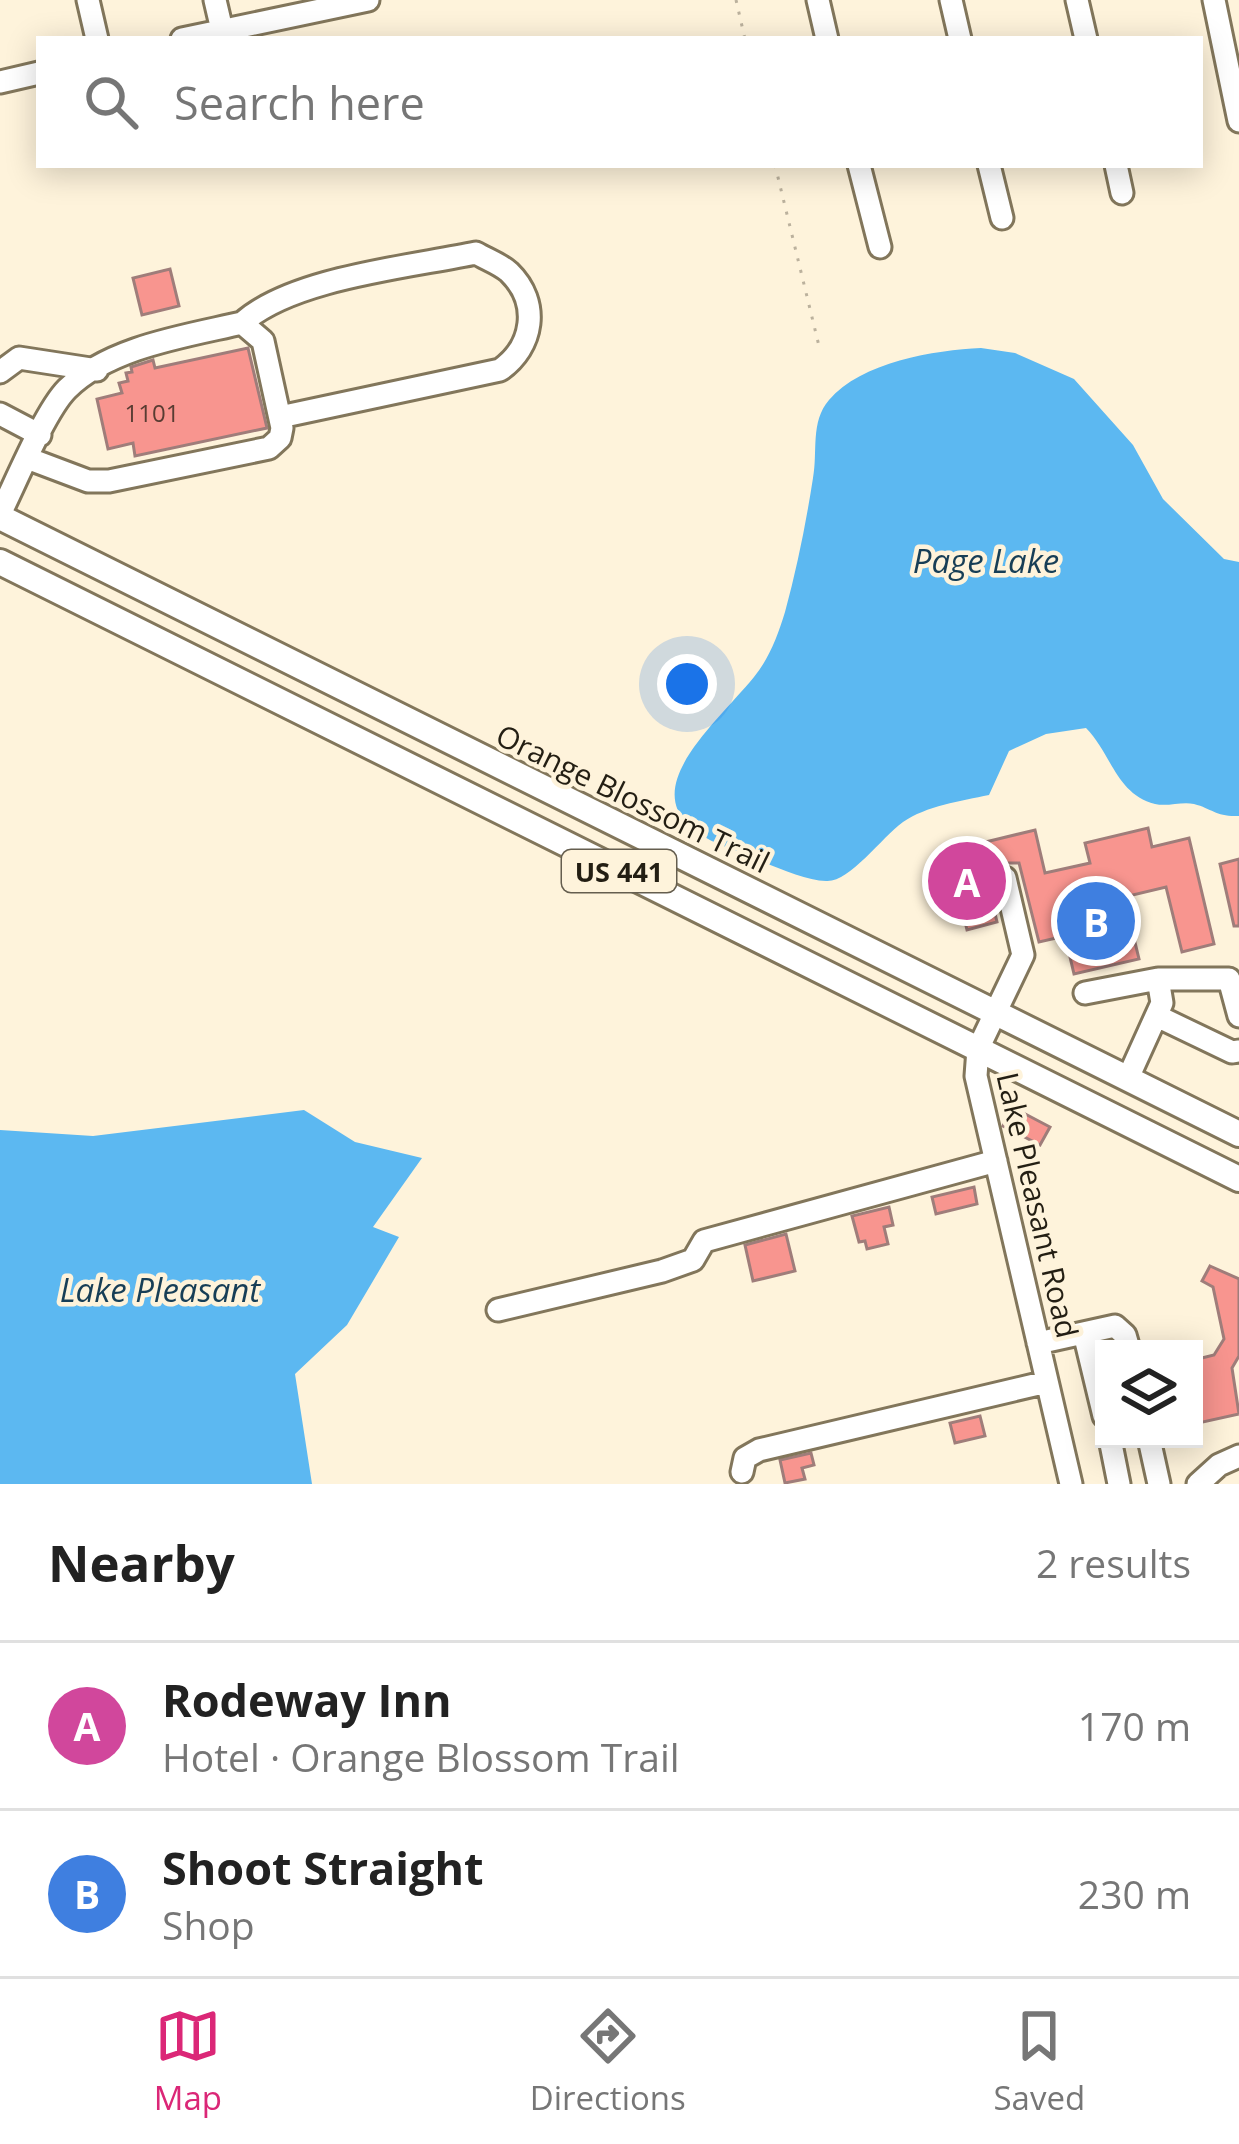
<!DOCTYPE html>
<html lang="en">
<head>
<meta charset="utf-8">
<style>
  :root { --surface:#fff; --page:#f6f6f6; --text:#222; --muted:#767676; --line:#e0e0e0; --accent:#db2777 }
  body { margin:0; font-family:"Open Sans",sans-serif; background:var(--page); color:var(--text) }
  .controls { position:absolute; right:36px; bottom:36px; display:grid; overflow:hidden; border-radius:0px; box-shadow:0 6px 30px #0003 }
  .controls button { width:108px; height:108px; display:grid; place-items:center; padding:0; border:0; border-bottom:3px solid var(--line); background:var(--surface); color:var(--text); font:60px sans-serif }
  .you { position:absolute; left:687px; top:684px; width:42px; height:42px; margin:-30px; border:9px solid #fff; border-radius:50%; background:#1a73e8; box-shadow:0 0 0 18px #1a73e833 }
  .badge { display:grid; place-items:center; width:78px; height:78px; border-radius:50%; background:var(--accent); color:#fff; font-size:39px; font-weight:700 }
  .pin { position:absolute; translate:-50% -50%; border:6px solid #fff; box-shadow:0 3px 12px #0006 }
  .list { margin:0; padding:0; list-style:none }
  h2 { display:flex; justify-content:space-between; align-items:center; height:156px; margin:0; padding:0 48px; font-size:51px }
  h2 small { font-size:39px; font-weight:400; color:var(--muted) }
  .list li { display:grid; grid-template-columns:78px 1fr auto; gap:36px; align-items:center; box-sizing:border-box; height:168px; padding:0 48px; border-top:3px solid var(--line) }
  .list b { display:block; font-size:45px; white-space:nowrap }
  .list p { margin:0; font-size:39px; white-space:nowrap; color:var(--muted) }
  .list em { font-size:39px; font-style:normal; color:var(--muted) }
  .icon { flex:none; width:66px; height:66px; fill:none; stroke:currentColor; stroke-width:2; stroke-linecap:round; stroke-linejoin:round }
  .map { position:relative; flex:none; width:1239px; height:1484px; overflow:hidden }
  .search { position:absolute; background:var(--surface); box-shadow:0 6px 30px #0003; left:36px; right:36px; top:36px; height:132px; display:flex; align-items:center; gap:30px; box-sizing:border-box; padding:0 42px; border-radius:0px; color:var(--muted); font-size:45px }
  .sheet { height:492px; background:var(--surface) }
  nav { display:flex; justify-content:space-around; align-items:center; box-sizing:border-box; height:168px; border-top:3px solid var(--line); background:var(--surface); font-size:33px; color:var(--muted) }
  nav a { display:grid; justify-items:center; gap:6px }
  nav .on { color:var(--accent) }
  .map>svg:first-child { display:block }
  .water { fill:#5cb8f1 }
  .building { fill:#f8958f; stroke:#9f7d7a; stroke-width:3 }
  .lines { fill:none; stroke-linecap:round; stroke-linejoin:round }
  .minor-casing { stroke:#82765b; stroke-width:27 }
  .major-casing { stroke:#82765b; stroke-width:30 }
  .path { stroke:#bbb19d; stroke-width:3; stroke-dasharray:3 9; stroke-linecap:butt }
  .minor { stroke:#fff; stroke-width:21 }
  .major { stroke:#fff; stroke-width:24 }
  .labels { text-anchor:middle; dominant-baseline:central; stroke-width:9; stroke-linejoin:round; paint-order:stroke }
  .number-label { font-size:24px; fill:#583c32 }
  .shield { fill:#fef3db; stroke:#655e4f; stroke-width:3 }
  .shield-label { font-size:27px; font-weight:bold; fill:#231e13 }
  .street-label { font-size:30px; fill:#231e13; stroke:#fef3db }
  .water-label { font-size:33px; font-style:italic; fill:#173e56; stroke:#fef3db }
</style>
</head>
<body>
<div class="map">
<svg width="1239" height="1484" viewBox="0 0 1239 1484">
  <rect width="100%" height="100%" fill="#fef3db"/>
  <path class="water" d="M981,348L1015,353L1074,379L1133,445L1163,499L1224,559L1239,562V816C1216,817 1213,809 1194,804C1182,801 1168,807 1155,804C1116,794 1111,753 1086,728L1046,734L1009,751L989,795C961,801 926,806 903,822C881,838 849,883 826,881C799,880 757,858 731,849C613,807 710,731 754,677C769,659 778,635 785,612C797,568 806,523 813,478C818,452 810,422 829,400C861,362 935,350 981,348Z
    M304,1110L355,1142L422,1158L373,1227L399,1237L347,1325L295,1374L312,1484H0V1130L93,1136Z"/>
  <path class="building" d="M170,269L179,306L142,315L133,278Z
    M248,348L267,428L135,456L133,443L108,449L97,399L122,393L119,383L128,381L126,373L132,372L131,367L153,360L155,368Z
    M1148,828L1152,847L1189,838L1214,944L1182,952L1166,887L1124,897L1139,959L1074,974L1065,936L1039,942L1019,863H1003L985,871L997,922L967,930L948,851L1035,830L1045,873L1090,863L1085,843Z
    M1239,859V926H1234L1220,864Z
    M1012,1107L1050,1127L1040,1145L1003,1126Z
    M974,1187L977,1204L936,1214L932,1197Z
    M889,1207L893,1225L884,1227L888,1244L867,1249L865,1241L859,1242L852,1216Z
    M786,1234L795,1271L753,1281L745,1245Z
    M1210,1266L1239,1279V1356L1232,1368L1239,1414L1194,1424V1360L1214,1355L1224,1339L1213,1287L1202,1281Z
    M980,1416L985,1436L955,1443L950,1423Z
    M811,1453L814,1465L802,1468L805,1479L785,1483L780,1460Z"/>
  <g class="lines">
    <g class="minor-casing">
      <path id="minor" d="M88,0L97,39
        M215,0L222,30
        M818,0L827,39
        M951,0L960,39
        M1077,0L1086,39
        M1214,0L1239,121
        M182,39L368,0
        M0,82L39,73
        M859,165L880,247
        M989,165L1002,218
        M1116,165L1122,193
        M242,323C292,278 409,267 476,253C486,259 500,264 509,272C541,303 533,347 500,370L280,417
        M0,372L19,358L97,370
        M0,414L40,435
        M0,514C15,484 45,411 67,389C109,347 186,336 242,323L263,341L282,428L280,438L269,448L109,481H88L27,458
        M1005,878L1023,955L978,1049L976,1076L1071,1484
        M1158,979H1229L1239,1016
        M1085,993L1158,979L1162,1003L1128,1078
        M1157,1016L1232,1052L1239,1051
        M498,1310L662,1271L693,1260L704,1241L996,1161
        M1084,1333L1104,1416
        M1038,1343L1115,1326L1125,1335L1129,1349
        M1110,1439L1119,1484
        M1149,1439L1159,1484
        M742,1472L745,1458L759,1450L1047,1382
        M1198,1484L1219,1465L1239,1456"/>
    </g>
    <g class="major-casing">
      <path id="major" d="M0,517L1239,1134
        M0,562L1239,1179"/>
    </g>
    <path class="path" d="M736,0L745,39
      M775,165L819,346"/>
    <use href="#minor" class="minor"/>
    <use href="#major" class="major"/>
  </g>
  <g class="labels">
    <g class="number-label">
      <text x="152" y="412">1101</text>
    </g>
    <rect class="shield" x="562" y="850" width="114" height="42" rx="9"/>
    <g class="shield-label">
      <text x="619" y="871">US 441</text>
    </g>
    <g class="street-label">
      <text transform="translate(633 798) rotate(26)">Orange Blossom Trail</text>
      <text transform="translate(1038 1205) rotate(77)">Lake Pleasant Road</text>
    </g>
    <g class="water-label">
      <text x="986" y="560">Page Lake</text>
      <text x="160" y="1289">Lake Pleasant</text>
    </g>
  </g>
</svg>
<div class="controls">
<button><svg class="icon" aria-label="layers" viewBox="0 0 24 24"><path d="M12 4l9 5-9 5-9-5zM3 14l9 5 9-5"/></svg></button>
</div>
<div class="you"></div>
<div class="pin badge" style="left:967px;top:881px;background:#d1479c">A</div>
<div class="pin badge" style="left:1096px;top:921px;background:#3f7fe0">B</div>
<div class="search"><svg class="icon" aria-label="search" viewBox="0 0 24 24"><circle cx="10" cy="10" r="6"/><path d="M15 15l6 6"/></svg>Search here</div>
</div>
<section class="sheet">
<h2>Nearby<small>2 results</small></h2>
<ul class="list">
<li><span class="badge" style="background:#d1479c">A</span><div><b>Rodeway Inn</b><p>Hotel · Orange Blossom Trail</p></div><em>170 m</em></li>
<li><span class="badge" style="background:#3f7fe0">B</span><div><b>Shoot Straight</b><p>Shop</p></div><em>230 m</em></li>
</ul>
</section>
<nav>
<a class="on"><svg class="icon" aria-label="map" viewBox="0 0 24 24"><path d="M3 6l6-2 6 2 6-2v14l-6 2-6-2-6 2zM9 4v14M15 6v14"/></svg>Map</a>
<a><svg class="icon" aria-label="directions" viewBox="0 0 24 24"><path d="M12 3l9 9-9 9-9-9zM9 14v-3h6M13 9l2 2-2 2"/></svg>Directions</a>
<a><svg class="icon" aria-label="saved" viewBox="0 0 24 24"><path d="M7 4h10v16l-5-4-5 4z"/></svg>Saved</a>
</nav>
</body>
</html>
